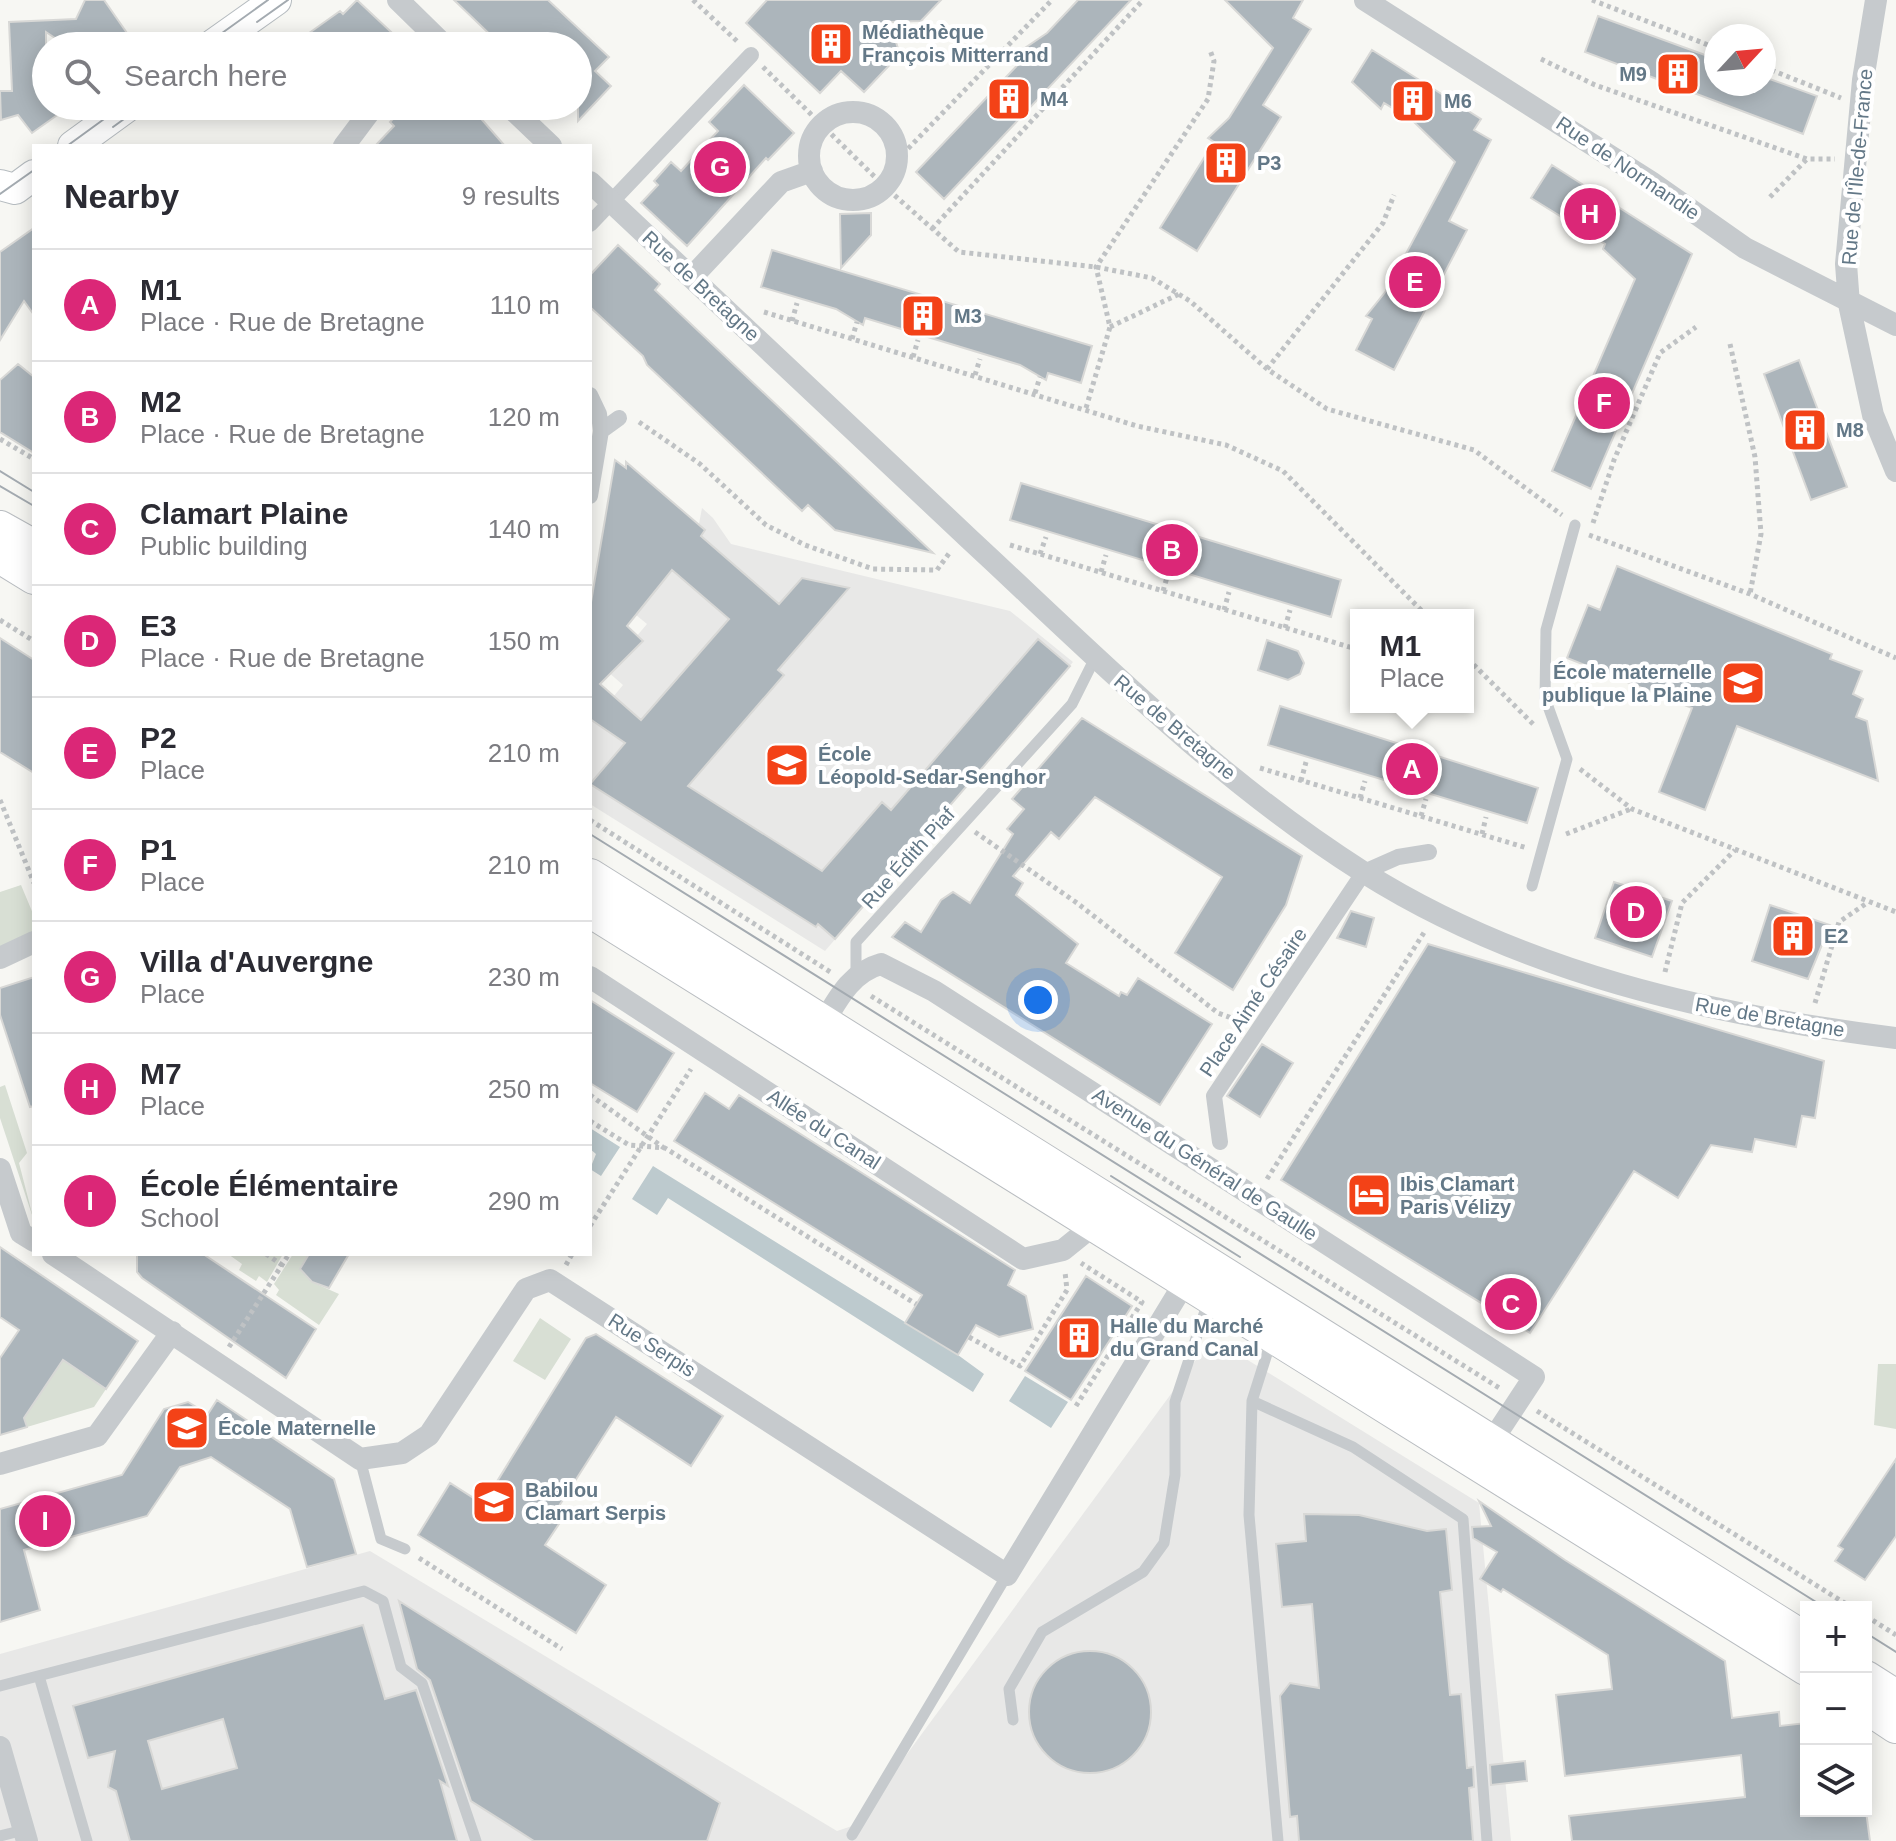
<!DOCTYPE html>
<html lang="en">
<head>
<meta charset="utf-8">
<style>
  :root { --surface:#fff; --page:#f2f2f3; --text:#2b2b33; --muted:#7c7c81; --line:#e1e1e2; --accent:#db2777 }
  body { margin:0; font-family:Helvetica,sans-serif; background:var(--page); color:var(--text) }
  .controls { position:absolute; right:24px; bottom:24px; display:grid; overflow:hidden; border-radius:0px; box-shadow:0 4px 20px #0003 }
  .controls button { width:72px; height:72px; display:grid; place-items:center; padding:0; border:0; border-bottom:2px solid var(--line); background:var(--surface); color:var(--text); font:40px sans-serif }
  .compass { position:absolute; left:1704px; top:24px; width:72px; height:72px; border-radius:50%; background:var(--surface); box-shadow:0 4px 20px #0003; rotate:64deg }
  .you { position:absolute; left:1038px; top:1000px; width:28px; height:28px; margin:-20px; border:6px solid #fff; border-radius:50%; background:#1a73e8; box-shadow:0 0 0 12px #1a73e833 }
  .badge { display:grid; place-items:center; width:52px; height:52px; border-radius:50%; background:var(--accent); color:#fff; font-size:26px; font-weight:700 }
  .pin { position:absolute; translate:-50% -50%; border:4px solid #fff; box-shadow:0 2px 8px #0006 }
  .popup { position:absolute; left:1350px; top:609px; width:124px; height:104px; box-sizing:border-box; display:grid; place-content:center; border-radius:0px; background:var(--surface); filter:drop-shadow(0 2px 6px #0005); font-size:26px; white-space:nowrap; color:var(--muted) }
  .popup b { font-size:30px; color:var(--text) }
  .popup::after { content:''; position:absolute; left:50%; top:100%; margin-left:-16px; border:16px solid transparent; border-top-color:var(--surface) }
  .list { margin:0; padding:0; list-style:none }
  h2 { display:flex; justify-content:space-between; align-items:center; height:104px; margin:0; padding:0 32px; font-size:34px }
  h2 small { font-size:26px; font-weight:400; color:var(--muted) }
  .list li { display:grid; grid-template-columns:52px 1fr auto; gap:24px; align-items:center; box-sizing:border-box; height:112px; padding:0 32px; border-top:2px solid var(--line) }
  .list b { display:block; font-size:30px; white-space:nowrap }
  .list p { margin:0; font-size:26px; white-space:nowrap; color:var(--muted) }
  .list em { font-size:26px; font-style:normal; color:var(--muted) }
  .icon { flex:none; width:44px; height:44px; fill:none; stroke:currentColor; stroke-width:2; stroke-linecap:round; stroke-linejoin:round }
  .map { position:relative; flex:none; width:1896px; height:1841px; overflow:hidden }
  .search { position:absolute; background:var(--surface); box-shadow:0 4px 20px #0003; left:32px; top:32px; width:560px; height:88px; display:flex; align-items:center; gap:20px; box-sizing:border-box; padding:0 28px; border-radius:44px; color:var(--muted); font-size:30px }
  .panel { position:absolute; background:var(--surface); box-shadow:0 4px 20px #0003; left:32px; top:144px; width:560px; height:1112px; border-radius:0px }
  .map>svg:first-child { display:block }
  .built { fill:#e8e8e7 }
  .green { fill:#d8dfd4 }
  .water { fill:#bdcace }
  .building { fill:#acb5bb; stroke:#d8d8d6; stroke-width:2; fill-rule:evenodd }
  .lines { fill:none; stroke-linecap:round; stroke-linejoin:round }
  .secondary-casing { stroke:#b6bcc0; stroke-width:32 }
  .primary-casing { stroke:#b9bdc1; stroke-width:36 }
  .path { stroke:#bfc2c4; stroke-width:5; stroke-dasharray:4 4; stroke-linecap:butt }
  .service { stroke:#c6cacd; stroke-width:11 }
  .pedestrian { stroke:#c6cacd; stroke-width:16 }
  .minor { stroke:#c6cacd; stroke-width:22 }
  .secondary { stroke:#fff; stroke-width:30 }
  .primary { stroke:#fff; stroke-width:34 }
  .tram { stroke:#a4abb1; stroke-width:2 }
  .labels { text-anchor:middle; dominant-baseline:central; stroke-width:8; stroke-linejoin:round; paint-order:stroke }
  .poi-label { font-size:20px; font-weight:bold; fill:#637887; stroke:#fff; text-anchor:start }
  .street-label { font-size:20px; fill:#637887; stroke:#fff }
</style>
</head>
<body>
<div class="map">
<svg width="1896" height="1841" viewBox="0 0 1896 1841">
  <rect width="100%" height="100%" fill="#f7f7f3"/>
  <path class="built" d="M702,508L713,518L731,544L1010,611L1073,662L825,951L590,804V725L623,685L607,671L647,624L630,610L698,529Z
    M1212,1338L1479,1503L1511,1841H0V1654L370,1551L837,1831L855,1825Z"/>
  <path class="green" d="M21,885L34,916V933L0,947V892Z
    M5,1085L27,1153L19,1163L34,1221L0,1118V1087Z
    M228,1254H283L267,1282L259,1276L256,1281L239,1270L242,1264Z
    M293,1254H309L300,1269L312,1282L339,1294L319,1325L276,1295L279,1290L274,1284Z
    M540,1318L571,1339L545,1380L513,1361Z
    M63,1360L106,1389L94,1407L27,1427L24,1418Z
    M1878,1364H1896V1429L1874,1425Z"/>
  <path class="water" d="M590,1128L620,1147L601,1176L590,1169L596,1154L590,1149Z
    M653,1166L958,1355L984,1374L973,1392L668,1198L657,1215L632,1199Z
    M1025,1376L1068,1402L1051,1428L1009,1401Z"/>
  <path class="building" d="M85,0H104L136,46H67L46,32V106H70L32,133L18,115L1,120L0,91H12L9,22L76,19Z
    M357,0L406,46H291L340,11L343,14Z
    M454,0H548L609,57L595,71L611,86L578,121V46H502Z
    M767,0H941L921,21L889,22L900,54L864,92L841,71L820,93L746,23Z
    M1078,0H1131L944,199L916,172L1027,55L1022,50L1047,33Z
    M1225,0H1303L1293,18L1311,29L1263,105L1281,117L1197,251L1160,228L1214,142L1208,138L1229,118L1273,48Z
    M1598,16L1716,59V84H1764V77L1817,96L1803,134L1585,52Z
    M1372,50L1481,119L1474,130L1491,140L1449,221L1467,230L1394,370L1356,350L1372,319L1366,316L1386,291L1455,162L1412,120L1384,103L1381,109L1352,82Z
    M744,85L794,133L768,160L766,158L687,246L641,203L658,185L654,181L671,162L681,171L718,131L709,122Z
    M405,106H470L505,146H375L394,126L390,122Z
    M1552,165L1692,254L1591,489L1552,471L1635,279L1603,249L1605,244L1531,198Z
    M871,213V235L841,268L840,214Z
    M34,228V315L24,301L0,340V252Z
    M618,245L660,284L655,290L933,553L835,530L808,505L802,511L647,365L643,356L590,307V275Z
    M772,250L1092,346L1081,383L1048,373L1046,380L1020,365L865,318L863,325L836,309L761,287Z
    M1799,360L1847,487L1811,500L1764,374Z
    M18,364L34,377V453L0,432V380Z
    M615,460L626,468V462L705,530L701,536L779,604L802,578L849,588L778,670L784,675L688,786L822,871L882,802L891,810L1038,639L1070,666L835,939L818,924L816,927L590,784L625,743L590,719V608ZM672,570L729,619L641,720L600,684L643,641L627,626Z
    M1021,483L1341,580L1331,617L1010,520Z
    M1617,566L1832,654L1830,659L1862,671L1853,694L1863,699L1856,717L1867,721L1878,781L1737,726L1705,810L1659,792L1692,708L1567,658L1588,605L1600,610Z
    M0,638L34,660V773L0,752Z
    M1267,640L1298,651L1304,663L1300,674L1288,680L1258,670Z
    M1280,706L1538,788L1527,823L1268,745Z
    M1082,718L1302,856L1286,905L1233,990L1175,953L1222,877L1095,797L1059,839L1051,832L1013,876L1023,883L1016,895L1078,944L1066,963L1119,996L1121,992L1127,995L1138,978L1212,1024L1160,1105L892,937L905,922L921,932L941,900L953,892L970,903L1013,834L1007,829L1024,809L1012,799Z
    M1614,882L1672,901L1652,957L1595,938Z
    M1770,905L1830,925L1808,979L1752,961Z
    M1351,911L1374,918L1366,947L1337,938Z
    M1428,944L1824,1061L1815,1118L1802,1116L1796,1147L1755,1139L1752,1152L1711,1145L1678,1198L1634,1171L1530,1333L1281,1180Z
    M34,977V1106L30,1107L0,1015V988Z
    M590,1000L674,1053L637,1112L590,1083Z
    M1262,1044L1293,1063L1260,1117L1227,1096Z
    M705,1093L729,1109L739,1095L1015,1270L1008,1285L1026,1296L1033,1329L999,1337L976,1325L958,1355L905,1323L922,1295L674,1141Z
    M0,1247L138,1341L106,1389L63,1360L24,1418L27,1427L0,1435V1358L19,1330L0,1317Z
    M137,1254H203L316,1329L286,1378L142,1278L137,1272Z
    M309,1254H349L329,1288L312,1282L300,1269Z
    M1086,1276L1132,1306L1071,1400L1025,1371Z
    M596,1334L723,1416L691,1466L616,1417L559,1506L567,1512L545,1545L606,1585L576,1633L418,1535L450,1483L483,1504L586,1338Z
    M217,1400L334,1479L356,1554L307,1567L290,1509L211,1457L180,1467L147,1516L24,1550L40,1610L0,1622V1509L122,1475L164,1409L188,1402L208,1414Z
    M1896,1459V1536L1865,1580L1835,1561L1843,1549L1838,1546Z
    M1479,1501L1565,1560L1725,1661L1732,1718L1779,1712L1780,1726L1806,1723V1811H1866L1870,1841H1572L1569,1816L1745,1797L1741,1755L1565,1776L1556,1695L1612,1689L1608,1655L1503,1589L1501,1592L1480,1579L1497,1552L1473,1538L1472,1527L1491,1526Z
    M1304,1514L1359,1515L1427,1531L1446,1529L1452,1590L1440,1592L1450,1695L1461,1694L1467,1768L1473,1767L1474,1787L1469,1788L1473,1841H1299L1297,1816L1290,1817L1280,1696L1290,1683L1319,1688L1312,1604L1282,1607L1276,1544L1306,1541Z
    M399,1601L720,1803L707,1841H534L471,1801L430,1680L417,1669Z
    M363,1625L385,1699L416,1690L448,1786L440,1781L457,1841H130L116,1791L108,1787L115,1751L88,1758L73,1706ZM223,1719L237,1768L162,1789L148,1741Z
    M1029 1712a61 61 0 1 1 122 0a61 61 0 1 1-122 0Z
    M1525,1761L1527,1781L1491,1785L1490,1765Z"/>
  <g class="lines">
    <g class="secondary-casing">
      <path id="secondary" d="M211,46L276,0
        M73,146L128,106
        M0,185L15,189L34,175"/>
    </g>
    <g class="primary-casing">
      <path id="primary" d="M0,528L34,547
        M0,556L34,577
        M590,876L1806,1640
        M590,910L1806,1668
        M1866,1678L1896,1697
        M1866,1706L1896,1726"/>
    </g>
    <path class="path" d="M693,0L739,43
      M1592,0L1716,48
      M1541,59L1595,85L1807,159H1835
      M763,67L885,187L959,252L1096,267L1152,278L1190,301L1267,369L1327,409L1474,450L1562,515
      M1764,67L1841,98
      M897,160L1052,0
      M1770,197L1807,159
      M932,229L1143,0
      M764,312L1137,426L1226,445L1283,471L1426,615
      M792,321L797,303
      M1110,327L1179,294
      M852,339L857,322
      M1730,344L1755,457L1761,534L1750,594
      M913,357L918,340
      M1267,369L1383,223L1394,195
      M975,375L980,359
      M1035,393L1040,377
      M1086,408L1110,327L1096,267L1208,99L1214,61L1210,50
      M639,422L700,464L766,525L805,545L873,569L937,570L950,552
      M0,439L34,459
      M1593,523L1614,460L1660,353L1696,327
      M1589,535L1750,594L1896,658
      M1010,545L1356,649
      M1040,554L1046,537
      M1101,572L1106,555
      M1163,591L1168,574
      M1224,610L1229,592
      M0,620L34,641
      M1285,628L1290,610
      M1468,659L1535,726
      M1260,768L1527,848
      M1580,769L1632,809L1896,912
      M1301,781L1306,762
      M1360,798L1365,781
      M0,800L34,883
      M1421,816L1426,799
      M590,820L832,973
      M975,832L1077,903L1218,1013L1240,1021
      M1482,834L1486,817
      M1566,834L1631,809
      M1665,972L1682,903L1735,850
      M871,996L1501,1389
      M1815,1003L1839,922L1867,903
      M590,1095L664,1148
      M590,1121L629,1145L665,1148L916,1304
      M1267,1179L1425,931
      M590,1226L691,1069
      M266,1254L282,1265
      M566,1265L572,1254
      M969,1337L1020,1366L1067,1290L1065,1272
      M229,1347L289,1254
      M1076,1406L1142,1302L1081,1263
      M1537,1411L1851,1607
      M419,1558L562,1649
      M1866,1616L1896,1635"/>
    <path class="service" d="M1532,886L1567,759L1545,698L1546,630L1575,525
      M856,976V942L1072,704L1095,658
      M1272,1338L1252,1401L1249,1515L1278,1841
      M1252,1401L1353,1447L1463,1519L1487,1841
      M360,1459L381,1539L405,1549
      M39,1676L87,1841
      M0,1686L364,1591L383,1601L401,1667L422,1683L476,1841
      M1013,1720L1009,1689L1042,1632L1143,1572L1164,1543L1175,1475V1402L1208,1302
      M852,1835L1007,1575
      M0,1836L24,1830"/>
    <path class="pedestrian" d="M590,224L751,55
      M590,395L599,414L601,431
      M590,496L601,431L619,418
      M1220,1142L1214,1096L1364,872L1398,857L1429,852"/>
    <path class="minor" d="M398,0L445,46
      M1365,0L1651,182L1745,248L1896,325
      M1876,0L1863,80L1846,264L1849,304L1873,415L1896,471
      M509,106L551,146
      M809 156a44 44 0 1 1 88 0a44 44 0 1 1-88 0Z
      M344,146L374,106
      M590,182C725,309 859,436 994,562C1111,672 1227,786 1363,872C1523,973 1711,1015 1896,1038
      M692,277L781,182L812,171
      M0,958L34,942
      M590,977L1023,1259L1063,1250L1094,1225
      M818,1032C835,1005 848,973 881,964L934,991L1534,1377L1484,1453
      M0,1169L21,1233L34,1241
      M53,1254L360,1459L402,1453L429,1435L526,1289L550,1280L1007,1575L1185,1282
      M0,1464L97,1436L172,1332
      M0,1747L27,1841"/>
    <use href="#secondary" class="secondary"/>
    <use href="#primary" class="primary"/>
    <path class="tram" d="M257,22L288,0
      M204,46L268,0
      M113,127L142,106
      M67,146L122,106
      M0,194L34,170
      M0,471L34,492
      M0,486L34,506
      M590,834L1824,1607
      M1111,1176L1240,1257
      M1866,1633L1896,1652"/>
  </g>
  <defs>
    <g id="building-square" transform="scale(2.3)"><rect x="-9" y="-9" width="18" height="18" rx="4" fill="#f34217" stroke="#fff"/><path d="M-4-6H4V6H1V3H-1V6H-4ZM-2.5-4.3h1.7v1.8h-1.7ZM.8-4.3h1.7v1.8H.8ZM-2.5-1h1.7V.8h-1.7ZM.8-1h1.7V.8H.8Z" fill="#fff"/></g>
    <g id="school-square" transform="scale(2.3)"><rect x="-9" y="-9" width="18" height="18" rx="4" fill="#f34217" stroke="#fff"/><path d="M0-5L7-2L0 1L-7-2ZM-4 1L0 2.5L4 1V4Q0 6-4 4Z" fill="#fff"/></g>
    <g id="hotel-square" transform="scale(2.3)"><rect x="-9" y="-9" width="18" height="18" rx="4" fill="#f34217" stroke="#fff"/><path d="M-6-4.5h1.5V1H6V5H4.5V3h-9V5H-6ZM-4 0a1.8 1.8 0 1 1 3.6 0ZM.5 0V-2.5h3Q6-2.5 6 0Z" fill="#fff"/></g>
  </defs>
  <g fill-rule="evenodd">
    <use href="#building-square" x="831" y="44"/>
    <use href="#building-square" x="1678" y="74"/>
    <use href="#building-square" x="1009" y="99"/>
    <use href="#building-square" x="1413" y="101"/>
    <use href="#building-square" x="1226" y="163"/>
    <use href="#building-square" x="923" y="316"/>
    <use href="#building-square" x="1805" y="430"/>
    <use href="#school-square" x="1743" y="683"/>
    <use href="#school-square" x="787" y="765"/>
    <use href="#building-square" x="1793" y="936"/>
    <use href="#hotel-square" x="1369" y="1195"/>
    <use href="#building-square" x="1079" y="1338"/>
    <use href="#school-square" x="187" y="1428"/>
    <use href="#school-square" x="494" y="1502"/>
  </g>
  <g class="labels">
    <g class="poi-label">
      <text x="862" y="32">Médiathèque<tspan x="862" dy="23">François Mitterrand</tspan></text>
      <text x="1647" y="74" text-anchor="end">M9</text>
      <text x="1040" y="99">M4</text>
      <text x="1444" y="101">M6</text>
      <text x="1257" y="163">P3</text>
      <text x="954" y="316">M3</text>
      <text x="1836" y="430">M8</text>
      <text x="1712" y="672" text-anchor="end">École maternelle<tspan x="1712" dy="23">publique la Plaine</tspan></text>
      <text x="818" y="754">École<tspan x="818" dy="23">Léopold-Sedar-Senghor</tspan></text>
      <text x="1824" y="936">E2</text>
      <text x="1400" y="1184">Ibis Clamart<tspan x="1400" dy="23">Paris Vélizy</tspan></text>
      <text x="1110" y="1326">Halle du Marché<tspan x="1110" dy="23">du Grand Canal</tspan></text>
      <text x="218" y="1428">École Maternelle</text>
      <text x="525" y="1490">Babilou<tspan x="525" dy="23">Clamart Serpis</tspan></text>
    </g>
    <g class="street-label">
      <text transform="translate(1857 167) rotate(-85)">Rue de l'Île-de-France</text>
      <text transform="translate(1628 168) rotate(34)">Rue de Normandie</text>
      <text transform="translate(701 286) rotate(43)">Rue de Bretagne</text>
      <text transform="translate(1175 727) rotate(40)">Rue de Bretagne</text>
      <text transform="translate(908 858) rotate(-48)">Rue Édith Piaf</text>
      <text transform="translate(1253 1002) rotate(-56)">Place Aimé Césaire</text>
      <text transform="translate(1770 1017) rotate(10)">Rue de Bretagne</text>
      <text transform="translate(824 1129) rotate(33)">Allée du Canal</text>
      <text transform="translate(1205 1164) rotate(33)">Avenue du Général de Gaulle</text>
      <text transform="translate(652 1345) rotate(33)">Rue Serpis</text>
    </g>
  </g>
</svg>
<div class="controls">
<button>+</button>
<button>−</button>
<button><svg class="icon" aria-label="layers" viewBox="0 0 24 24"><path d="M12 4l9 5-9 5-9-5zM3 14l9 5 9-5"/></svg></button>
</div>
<svg class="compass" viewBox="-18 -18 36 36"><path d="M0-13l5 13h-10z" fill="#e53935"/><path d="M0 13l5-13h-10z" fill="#7c7c81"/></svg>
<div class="you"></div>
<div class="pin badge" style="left:1412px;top:769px">A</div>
<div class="popup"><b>M1</b>Place</div>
<div class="pin badge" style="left:1172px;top:550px">B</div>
<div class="pin badge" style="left:1511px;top:1304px">C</div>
<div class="pin badge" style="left:1636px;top:912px">D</div>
<div class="pin badge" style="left:1415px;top:282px">E</div>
<div class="pin badge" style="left:1604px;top:403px">F</div>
<div class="pin badge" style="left:720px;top:167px">G</div>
<div class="pin badge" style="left:1590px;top:214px">H</div>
<div class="pin badge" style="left:45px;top:1521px">I</div>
<div class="search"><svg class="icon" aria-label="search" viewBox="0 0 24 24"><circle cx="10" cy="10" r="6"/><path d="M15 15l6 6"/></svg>Search here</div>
<section class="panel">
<h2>Nearby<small>9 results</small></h2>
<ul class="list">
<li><span class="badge">A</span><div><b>M1</b><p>Place · Rue de Bretagne</p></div><em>110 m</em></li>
<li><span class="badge">B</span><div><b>M2</b><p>Place · Rue de Bretagne</p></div><em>120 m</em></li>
<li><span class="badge">C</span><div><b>Clamart Plaine</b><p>Public building</p></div><em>140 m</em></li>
<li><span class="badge">D</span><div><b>E3</b><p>Place · Rue de Bretagne</p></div><em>150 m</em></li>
<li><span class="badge">E</span><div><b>P2</b><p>Place</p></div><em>210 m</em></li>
<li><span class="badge">F</span><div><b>P1</b><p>Place</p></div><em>210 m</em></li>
<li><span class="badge">G</span><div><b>Villa d'Auvergne</b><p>Place</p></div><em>230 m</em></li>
<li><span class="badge">H</span><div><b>M7</b><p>Place</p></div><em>250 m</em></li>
<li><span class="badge">I</span><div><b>École Élémentaire</b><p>School</p></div><em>290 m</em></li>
</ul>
</section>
</div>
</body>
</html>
